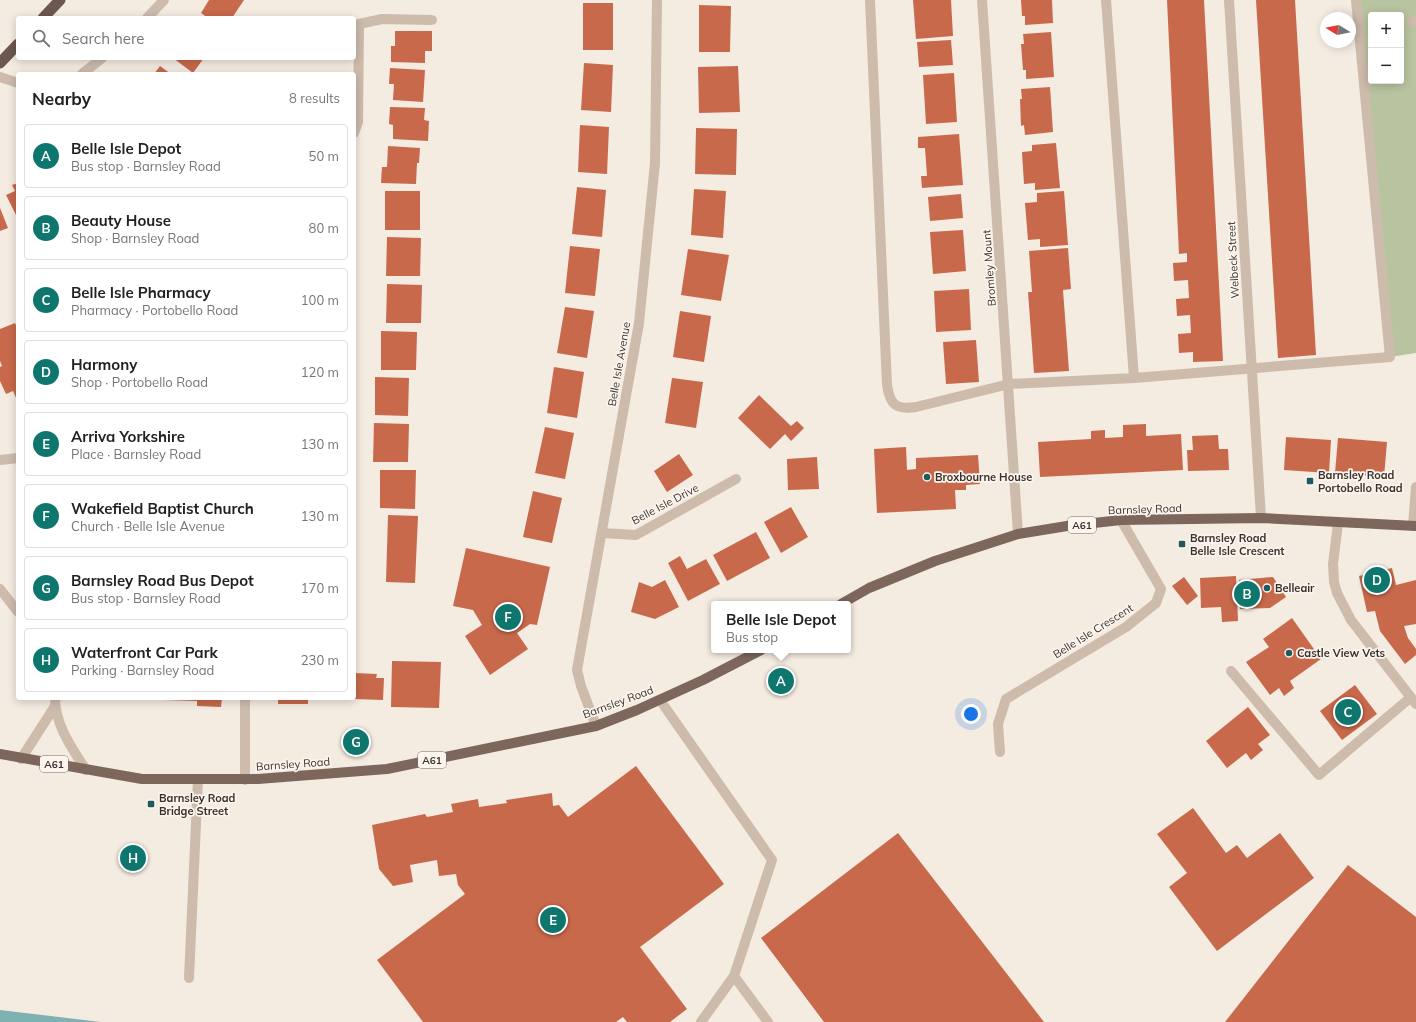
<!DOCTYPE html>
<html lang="en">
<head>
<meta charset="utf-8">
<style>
  :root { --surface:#fff; --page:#f6f6f6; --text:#202124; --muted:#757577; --line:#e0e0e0; --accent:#0f766e }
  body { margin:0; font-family:Mulish,sans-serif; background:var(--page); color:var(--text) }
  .controls { position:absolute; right:12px; top:12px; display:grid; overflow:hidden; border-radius:4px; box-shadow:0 2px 10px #0003 }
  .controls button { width:36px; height:36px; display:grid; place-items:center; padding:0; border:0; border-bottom:1px solid var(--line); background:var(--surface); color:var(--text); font:20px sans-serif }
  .compass { position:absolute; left:1320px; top:12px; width:36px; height:36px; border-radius:50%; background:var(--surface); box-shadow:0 2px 10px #0003; rotate:280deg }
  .you { position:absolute; left:971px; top:714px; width:14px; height:14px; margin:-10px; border:3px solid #fff; border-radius:50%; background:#1a73e8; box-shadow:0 0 0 6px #1a73e833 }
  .badge { display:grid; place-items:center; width:26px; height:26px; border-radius:50%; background:var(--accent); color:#fff; font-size:13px; font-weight:700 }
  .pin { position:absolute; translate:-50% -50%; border:2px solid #fff; box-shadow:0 1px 4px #0006 }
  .popup { position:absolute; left:711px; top:601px; width:140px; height:52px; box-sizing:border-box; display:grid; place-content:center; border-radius:4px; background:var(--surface); filter:drop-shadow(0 1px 3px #0005); font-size:13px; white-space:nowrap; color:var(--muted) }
  .popup b { font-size:15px; color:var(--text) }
  .popup::after { content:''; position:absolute; left:50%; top:100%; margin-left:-8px; border:8px solid transparent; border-top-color:var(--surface) }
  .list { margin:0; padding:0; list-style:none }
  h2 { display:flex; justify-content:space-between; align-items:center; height:52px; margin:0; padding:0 16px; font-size:17px }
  h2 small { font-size:13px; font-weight:400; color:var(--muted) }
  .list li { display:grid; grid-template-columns:26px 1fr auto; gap:12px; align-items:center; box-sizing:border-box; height:64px; margin:0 8px 8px; padding:0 8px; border:1px solid var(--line); border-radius:4px }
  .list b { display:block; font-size:15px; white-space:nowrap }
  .list p { margin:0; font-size:13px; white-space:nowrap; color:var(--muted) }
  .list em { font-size:13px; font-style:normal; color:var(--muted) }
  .icon { flex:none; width:22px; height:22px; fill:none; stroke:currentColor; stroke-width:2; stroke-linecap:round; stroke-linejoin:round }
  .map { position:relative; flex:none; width:1416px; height:1022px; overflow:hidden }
  .search { position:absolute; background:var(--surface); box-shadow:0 2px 10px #0003; left:16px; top:16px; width:340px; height:44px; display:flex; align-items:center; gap:10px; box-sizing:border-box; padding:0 14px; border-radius:4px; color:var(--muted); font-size:15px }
  .panel { position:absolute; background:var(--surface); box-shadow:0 2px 10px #0003; left:16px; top:72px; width:340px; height:628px; border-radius:4px }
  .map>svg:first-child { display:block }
  .green { fill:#b8c4a0; fill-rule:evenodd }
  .water { fill:#7fb0b2 }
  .building { fill:#c8694b }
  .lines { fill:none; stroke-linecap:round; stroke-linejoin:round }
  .service { stroke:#cdbbac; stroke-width:10 }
  .minor { stroke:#cdbbac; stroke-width:10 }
  .primary { stroke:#7d675c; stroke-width:10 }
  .trunk { stroke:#6c584f; stroke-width:11 }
  .poi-dot { fill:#1f5a5e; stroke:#fbf5ee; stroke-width:1.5 }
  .labels { text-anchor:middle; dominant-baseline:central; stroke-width:3.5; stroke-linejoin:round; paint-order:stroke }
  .shield { fill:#fbf5ee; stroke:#756b66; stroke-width:1 }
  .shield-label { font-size:10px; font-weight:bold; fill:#3b302b }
  .street-label { font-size:11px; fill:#3b302b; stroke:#fbf5ee }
  .poi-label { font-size:11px; font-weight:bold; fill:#3b302b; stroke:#fbf5ee; text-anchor:start }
</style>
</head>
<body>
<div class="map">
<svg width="1416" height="1022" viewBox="0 0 1416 1022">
  <rect width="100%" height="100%" fill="#f4ebe1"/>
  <path class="green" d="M1356,0H1416V353L1390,357ZM1371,15H1401V81H1371Z"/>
  <path class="water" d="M0,1010L101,1022H0Z"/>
  <path class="building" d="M209,0H244L232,18H208L201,13Z
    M913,0H951L953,36L916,39Z
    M1021,0H1052L1053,23L1025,25V16H1022Z
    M1167,0H1204L1223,361L1193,362V352L1179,353L1178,334L1191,333L1190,315L1177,316L1176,299L1189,298L1188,280L1174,281L1173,263L1187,262V253L1179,254Z
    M1256,0H1295L1316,355L1278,358Z
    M583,3H613V50H583Z
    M699,5L731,6L730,52H699Z
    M395,31H432V51H425V63L391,62V46H395Z
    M1051,32L1054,77L1026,79V70H1023L1021,44H1024L1023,34Z
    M951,40L953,65L919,67L917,42Z
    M173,58H204L193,73Z
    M584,63L613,65L611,112L581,110Z
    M160,66L171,74H154Z
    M738,66L740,112L699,113L698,67Z
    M390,68L425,70L423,102L393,100L394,84H389Z
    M954,73L957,122L926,124L923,75Z
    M1050,87L1053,132L1025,135L1024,125L1021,126L1020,99H1022L1021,89Z
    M390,107L425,108L424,120L429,121L428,141L393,139V125L389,124Z
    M580,125L609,127L607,174L578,172Z
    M696,128L737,129L736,175L695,174Z
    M959,134L963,185L922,188L921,176H927L925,148H918V137Z
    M1056,143L1060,188L1035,190V183L1024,184L1022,152L1032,151V145Z
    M388,146L420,148L419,163H417L416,184L381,183L382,167H387Z
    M18,183V216L17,217L6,195L15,191L12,185Z
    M577,187L606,190L602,237L572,234Z
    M694,189L726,191L723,238L691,235Z
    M385,191H420V230H385Z
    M1064,191L1068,245L1040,247V239L1028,240L1025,203L1037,202V193Z
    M961,194L963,218L930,221L928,197Z
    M0,208L8,228L0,231Z
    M963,230L966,271L933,274L930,232Z
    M387,237L421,238L420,276H386Z
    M570,246L600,249L595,296L565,293Z
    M1068,248L1071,289L1063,290L1069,371L1034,373L1028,292H1032L1029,251Z
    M688,249L729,255L721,301L681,295Z
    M387,284L422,285L421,323H386Z
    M969,289L971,330L936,332L934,291Z
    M565,307L594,311L587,358L557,353Z
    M680,311L711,316L704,362L673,357Z
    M15,323L18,330V402L13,391L6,394L0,381V367L2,366L0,361V329Z
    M381,331L417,332L416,370H381Z
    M976,340L979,382L946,384L943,342Z
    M554,367L584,372L577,418L547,413Z
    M375,377L409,378L408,416L375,415Z
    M672,378L703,382L696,428L665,423Z
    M759,395L791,426L797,421L804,428L791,441L785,434L770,449L738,418Z
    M374,423L409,424L408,462H373Z
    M1146,424V436L1181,434L1183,470L1040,477L1038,442L1091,439V431L1105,430V438L1123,437V425Z
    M545,427L574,433L565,479L535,473Z
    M1218,435L1219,449H1228L1229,470L1188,471L1187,450H1193L1192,436Z
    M1286,437L1331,440L1329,473L1284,470Z
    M1338,438L1387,442L1384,477L1335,473Z
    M906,447L907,470L916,469V458L978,455L980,484L966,485V490H955L956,509L877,513L874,449Z
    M679,454L693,475L667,492L654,471Z
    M817,457L819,489L788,490L787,459Z
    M380,470H416L415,509L380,508Z
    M533,491L562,498L552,543L523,537Z
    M791,507L808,537L781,553L764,522Z
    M388,515L418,516L415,583L386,582Z
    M756,532L770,558L727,581L713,555Z
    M466,548L550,567L537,625L530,624L517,633L528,649L490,675L465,636L482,625L473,610L453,606Z
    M680,556L687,569L706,559L720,584L688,601L668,563Z
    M1392,568L1396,585L1416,580V624L1404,626L1408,638L1416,649V655L1405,664L1380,631L1375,611L1367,612L1359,576Z
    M1236,576L1238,621L1222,622L1221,607L1201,608L1200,578Z
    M1184,577L1198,596L1187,605L1172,586Z
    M1273,577L1286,597L1270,608L1240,609L1239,580Z
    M665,580L679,607L655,619L631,612L639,582L652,587Z
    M1292,618L1321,659L1290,681L1294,688L1284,696L1279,688L1270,695L1246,662L1269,647L1263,639Z
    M392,661L441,662L439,708L391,707Z
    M354,673L377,674L376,678H384L383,700L354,699Z
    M1355,685L1377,714L1342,740L1320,711Z
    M164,698H222L221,707L197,706V701L164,700Z
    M278,698H308V704H278Z
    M1248,707L1270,735L1258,744L1263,750L1251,760L1246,753L1227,768L1206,741Z
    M636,766L724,884L640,947L687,1009L670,1022H627L623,1017L616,1022H423L377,960L465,894L458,885L456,874L439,876L437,860L410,865L413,882L393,886L379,869L372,825L425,814L427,817L453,812L451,804L478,799L479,807L507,803L506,800L552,793L553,806L559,805L568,817Z
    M1193,808L1226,853L1237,845L1247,858L1280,833L1314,878L1217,951L1169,887L1187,873L1157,834Z
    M898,833L1044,1022H824L761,938Z
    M1348,865L1416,917V1022H1225Z"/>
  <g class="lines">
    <path class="service" d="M870,0L887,385C890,405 896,410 916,407L1009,384L1134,378L1390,357L1356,0
      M1106,0L1134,378
      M1411,22L1416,21
      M359,24L382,19L432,20
      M1231,671L1319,775L1410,698
      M245,698V780
      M660,700L772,860L734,976L701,1022
      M1000,752L998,724L1006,699L1126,627L1156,603L1161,589L1121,520
      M734,976L768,1022
      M189,978L198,779"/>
    <path class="minor" d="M982,0L1018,534
      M1229,0L1261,518
      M147,18L164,0
      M82,74L102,58
      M0,77L18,83
      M354,133L358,122L359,24
      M0,460L18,458
      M1338,523L1333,564L1334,582L1337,593L1351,620L1416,704
      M1413,526L1416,487
      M602,533L636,535L736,479
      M0,589L18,612
      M55,698C55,725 72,748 86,770
      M596,726L581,686L577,670L639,323L655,163L657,0
      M21,759L55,706"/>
    <path class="primary" d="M841,604L869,588L935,561L1018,534L1067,526L1121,520L1261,518L1416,526
      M0,754L142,779H258L387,769L596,726L637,710L703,680L761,650"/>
    <path class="trunk" d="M43,18L60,0
      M0,63L18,44"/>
  </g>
  <g class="poi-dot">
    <circle cx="927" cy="477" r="4"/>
    <rect x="1306" y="477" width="8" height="8" rx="2"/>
    <rect x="1178" y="540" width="8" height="8" rx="2"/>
    <circle cx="1267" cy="588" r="4"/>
    <circle cx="1289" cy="653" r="4"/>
    <rect x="147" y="800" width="8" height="8" rx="2"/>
  </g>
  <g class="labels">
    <g class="shield">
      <rect x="1068" y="517" width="28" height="16" rx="3"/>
      <rect x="418" y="752" width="28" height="16" rx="3"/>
      <rect x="40" y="756" width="28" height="16" rx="3"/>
    </g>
    <g class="shield-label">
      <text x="1082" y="525">A61</text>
      <text x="432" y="760">A61</text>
      <text x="54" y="764">A61</text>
    </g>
    <g class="street-label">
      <text transform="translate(1233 260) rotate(-93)">Welbeck Street</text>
      <text transform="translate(989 268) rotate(-94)">Bromley Mount</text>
      <text transform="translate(619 364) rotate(-80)">Belle Isle Avenue</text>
      <text transform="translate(665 504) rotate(-28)">Belle Isle Drive</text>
      <text transform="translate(1145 509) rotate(-2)">Barnsley Road</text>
      <text transform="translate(1093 631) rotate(-32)">Belle Isle Crescent</text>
      <text transform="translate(618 702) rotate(-20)">Barnsley Road</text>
      <text transform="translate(293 764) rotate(-4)">Barnsley Road</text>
    </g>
    <g class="poi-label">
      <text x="1318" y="475">Barnsley Road<tspan x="1318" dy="13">Portobello Road</tspan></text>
      <text x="935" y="477">Broxbourne House</text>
      <text x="1190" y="538">Barnsley Road<tspan x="1190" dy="13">Belle Isle Crescent</tspan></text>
      <text x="1275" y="588">Belleair</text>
      <text x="1297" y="653">Castle View Vets</text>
      <text x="159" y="798">Barnsley Road<tspan x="159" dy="13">Bridge Street</tspan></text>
    </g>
  </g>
</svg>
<div class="controls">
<button>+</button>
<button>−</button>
</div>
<svg class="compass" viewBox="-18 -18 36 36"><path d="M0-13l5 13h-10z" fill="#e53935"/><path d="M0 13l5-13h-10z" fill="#757577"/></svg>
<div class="you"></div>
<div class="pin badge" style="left:781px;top:681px">A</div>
<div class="popup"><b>Belle Isle Depot</b>Bus stop</div>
<div class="pin badge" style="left:1247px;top:594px">B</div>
<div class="pin badge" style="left:1348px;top:712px">C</div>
<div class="pin badge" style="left:1377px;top:580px">D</div>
<div class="pin badge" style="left:553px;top:920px">E</div>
<div class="pin badge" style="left:508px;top:617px">F</div>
<div class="pin badge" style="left:356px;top:742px">G</div>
<div class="pin badge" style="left:133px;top:858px">H</div>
<div class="search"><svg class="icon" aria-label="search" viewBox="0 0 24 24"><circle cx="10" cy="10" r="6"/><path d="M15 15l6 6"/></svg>Search here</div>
<section class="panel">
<h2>Nearby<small>8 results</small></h2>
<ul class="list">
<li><span class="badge">A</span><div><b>Belle Isle Depot</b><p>Bus stop · Barnsley Road</p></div><em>50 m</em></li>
<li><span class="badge">B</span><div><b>Beauty House</b><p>Shop · Barnsley Road</p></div><em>80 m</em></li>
<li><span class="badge">C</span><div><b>Belle Isle Pharmacy</b><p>Pharmacy · Portobello Road</p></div><em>100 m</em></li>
<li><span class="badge">D</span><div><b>Harmony</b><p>Shop · Portobello Road</p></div><em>120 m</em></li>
<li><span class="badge">E</span><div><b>Arriva Yorkshire</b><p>Place · Barnsley Road</p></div><em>130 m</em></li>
<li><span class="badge">F</span><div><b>Wakefield Baptist Church</b><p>Church · Belle Isle Avenue</p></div><em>130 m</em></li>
<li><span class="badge">G</span><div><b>Barnsley Road Bus Depot</b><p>Bus stop · Barnsley Road</p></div><em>170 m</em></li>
<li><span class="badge">H</span><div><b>Waterfront Car Park</b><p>Parking · Barnsley Road</p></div><em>230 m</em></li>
</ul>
</section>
</div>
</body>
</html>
